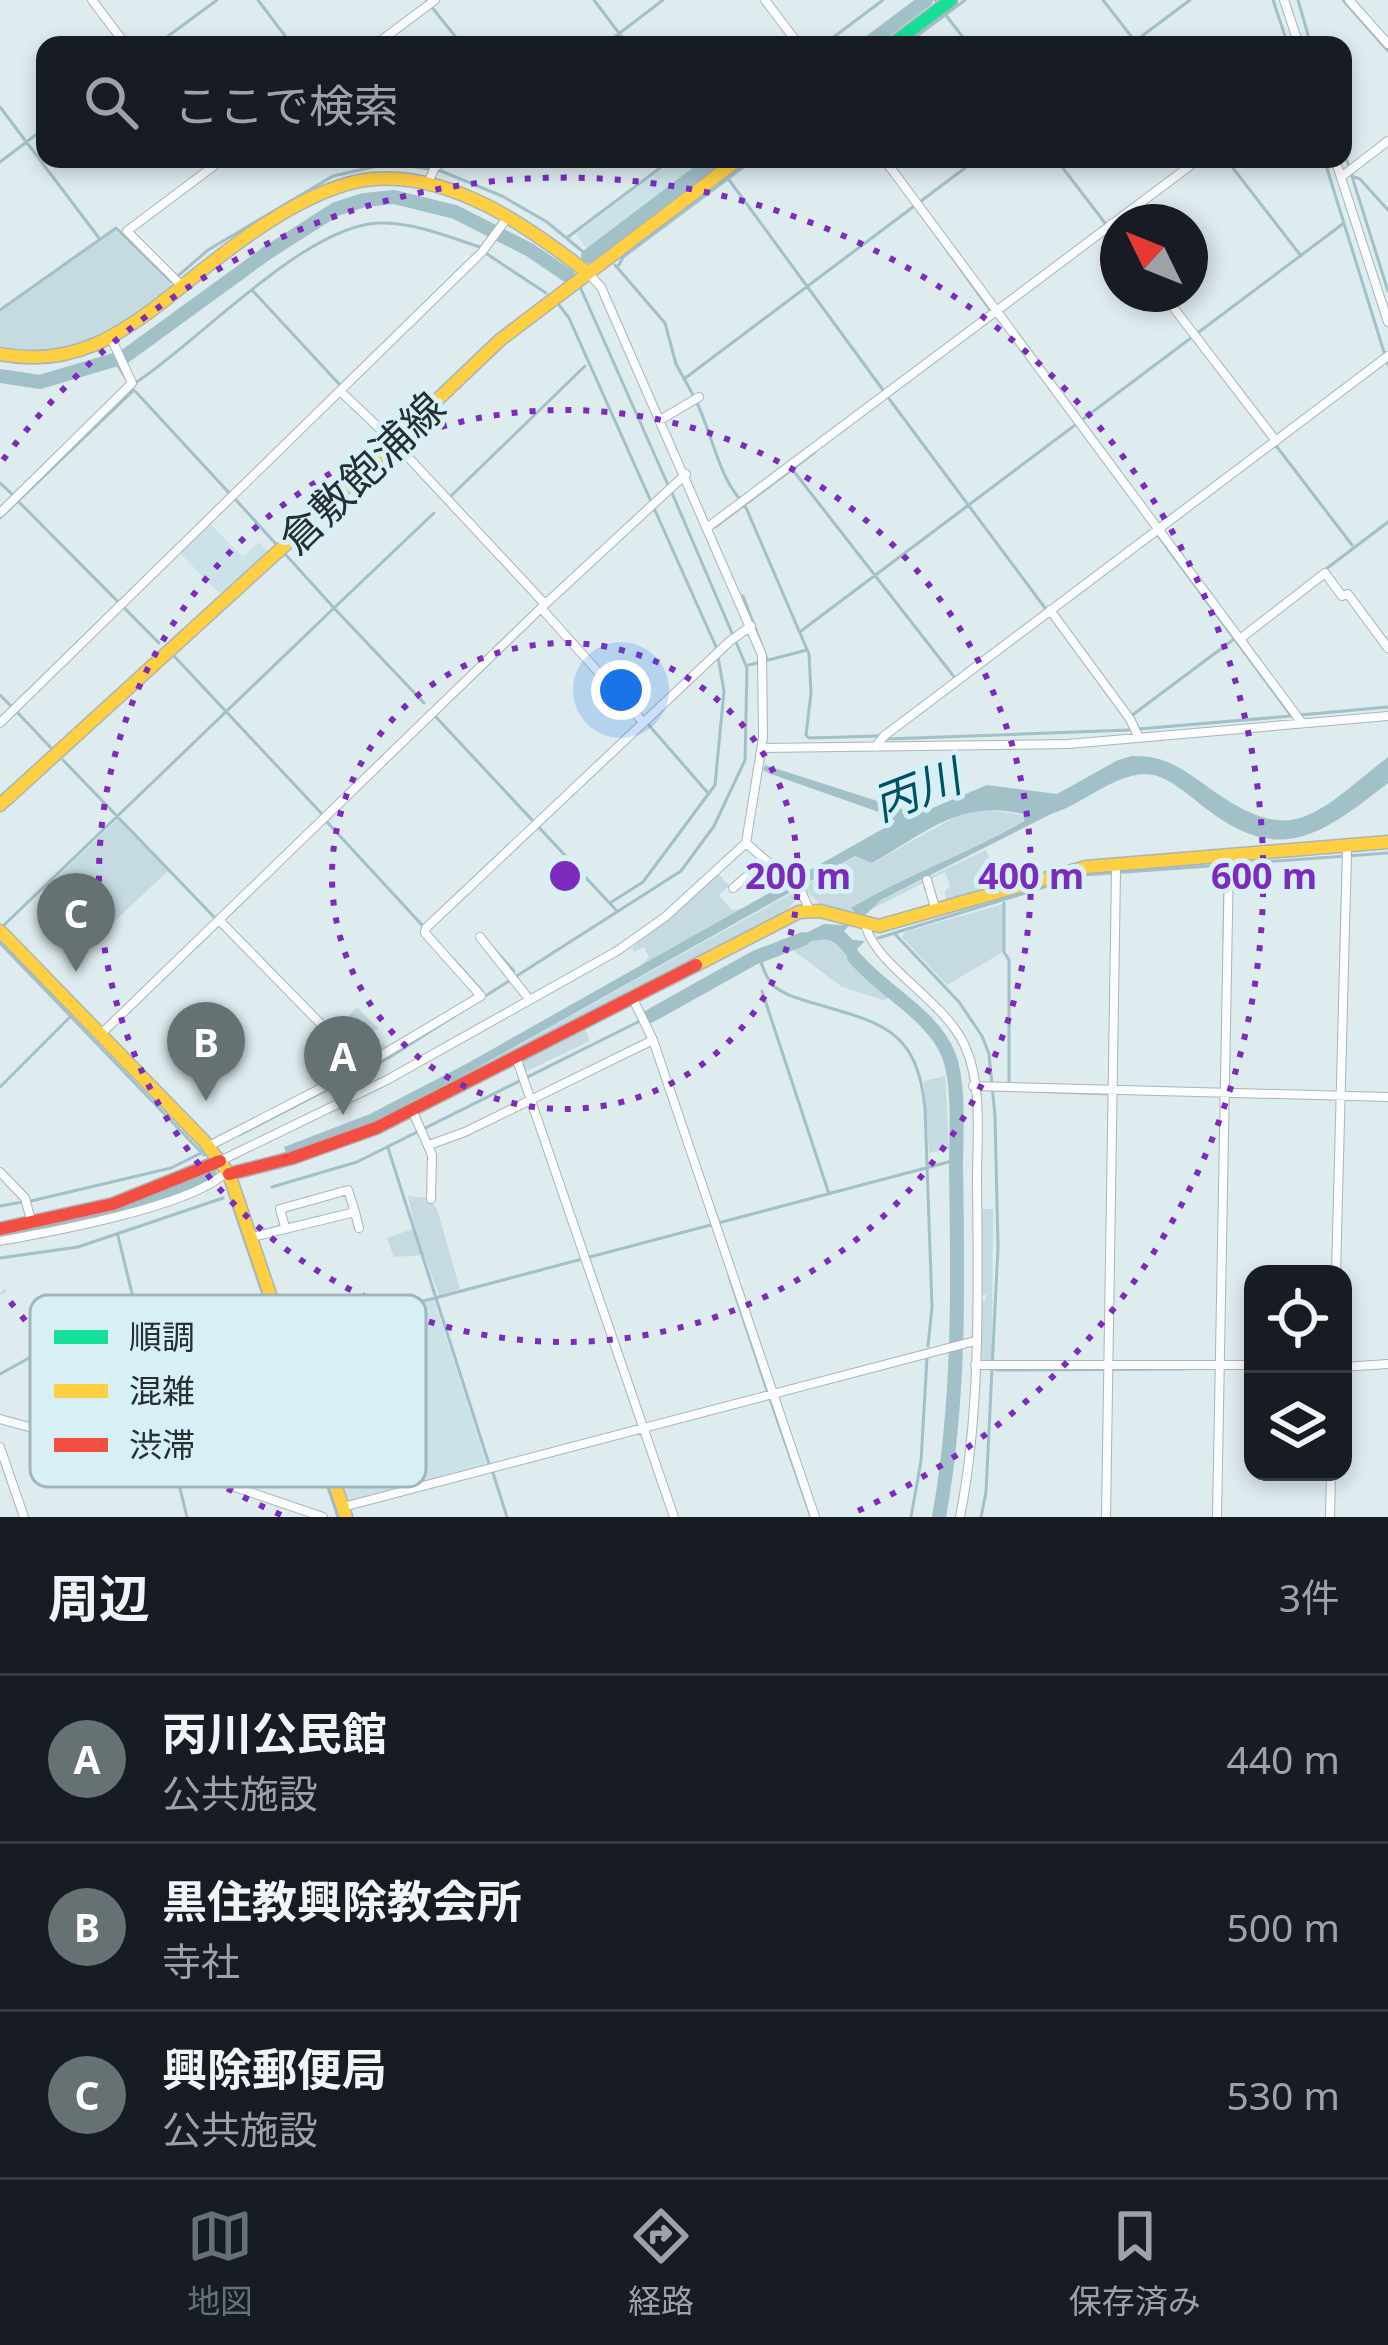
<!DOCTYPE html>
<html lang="ja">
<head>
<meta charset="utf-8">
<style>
  :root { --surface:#171b24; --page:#242831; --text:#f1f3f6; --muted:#9ea1a6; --line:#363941; --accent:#667174 }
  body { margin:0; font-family:"Noto Sans","Noto Sans JP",sans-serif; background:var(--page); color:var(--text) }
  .controls { position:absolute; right:36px; bottom:36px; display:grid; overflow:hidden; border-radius:24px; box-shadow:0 6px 18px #0003 }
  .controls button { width:108px; height:108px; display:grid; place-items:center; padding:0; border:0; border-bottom:3px solid var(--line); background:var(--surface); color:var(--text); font:60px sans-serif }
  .compass { position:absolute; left:1100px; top:204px; width:108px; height:108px; border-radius:50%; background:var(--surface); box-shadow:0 6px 18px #0003; rotate:313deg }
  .you { position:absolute; left:621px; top:690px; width:42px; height:42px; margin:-30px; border:9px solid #fff; border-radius:50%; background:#1a73e8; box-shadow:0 0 0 18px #1a73e833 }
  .badge { display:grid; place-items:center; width:78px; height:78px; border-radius:50%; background:var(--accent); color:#fff; font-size:39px; font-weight:700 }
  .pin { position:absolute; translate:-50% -99px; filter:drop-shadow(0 3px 6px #0008) }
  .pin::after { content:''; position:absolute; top:63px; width:42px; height:36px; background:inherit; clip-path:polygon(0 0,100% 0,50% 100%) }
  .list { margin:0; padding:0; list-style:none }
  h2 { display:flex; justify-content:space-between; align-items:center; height:156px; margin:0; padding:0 48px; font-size:51px }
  h2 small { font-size:39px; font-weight:400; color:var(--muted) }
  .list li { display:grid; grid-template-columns:78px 1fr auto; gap:36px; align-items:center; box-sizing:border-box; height:168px; padding:0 48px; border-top:3px solid var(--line) }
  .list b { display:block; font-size:45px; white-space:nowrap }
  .list p { margin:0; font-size:39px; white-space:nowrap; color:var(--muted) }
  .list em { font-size:39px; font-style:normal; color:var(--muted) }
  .icon { flex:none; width:66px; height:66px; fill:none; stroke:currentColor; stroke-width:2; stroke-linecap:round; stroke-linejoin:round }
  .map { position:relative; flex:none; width:1388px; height:1517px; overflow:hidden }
  .search { position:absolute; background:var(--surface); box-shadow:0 6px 18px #0003; left:36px; right:36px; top:36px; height:132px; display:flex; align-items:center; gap:30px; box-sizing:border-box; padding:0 42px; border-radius:24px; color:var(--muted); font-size:45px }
  .sheet { height:660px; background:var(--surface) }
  nav { display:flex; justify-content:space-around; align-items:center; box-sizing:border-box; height:168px; border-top:3px solid var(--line); background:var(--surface); font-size:33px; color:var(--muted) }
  nav a { display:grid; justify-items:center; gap:6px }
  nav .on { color:var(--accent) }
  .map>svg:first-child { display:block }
  .built { fill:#cae2e8 }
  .green { fill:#c5dbe1 }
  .water { fill:#a2c0c8 }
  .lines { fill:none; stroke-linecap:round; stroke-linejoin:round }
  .stream { stroke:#a2c0c8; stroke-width:3 }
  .river { stroke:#a2c0c8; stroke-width:14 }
  .street-casing { stroke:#aab5b8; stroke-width:10 }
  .fast-casing { stroke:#aab5b8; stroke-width:15 }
  .slow-casing { stroke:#aab5b8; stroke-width:15 }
  .jam-casing { stroke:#aab5b8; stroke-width:15 }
  .street { stroke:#fafcfd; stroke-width:8 }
  .fast { stroke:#16e098; stroke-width:12 }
  .slow { stroke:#ffcf43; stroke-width:12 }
  .jam { stroke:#f24e42; stroke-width:12 }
  .ring { fill:none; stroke:#7b2cbf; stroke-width:6; stroke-dasharray:6 12 }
  .labels { text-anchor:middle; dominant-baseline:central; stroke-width:10; stroke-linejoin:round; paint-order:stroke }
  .street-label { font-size:42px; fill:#262f31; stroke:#d7eff6 }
  .water-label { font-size:45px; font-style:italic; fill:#005263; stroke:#d7eff6 }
  .key { fill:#d7eff6; stroke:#a2b5bb; stroke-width:3 }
  .key-label { font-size:33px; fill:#262f31 }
  .centre { fill:#7b2cbf; stroke:#d7eff6; stroke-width:6 }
  .ring-label { font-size:36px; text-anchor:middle; font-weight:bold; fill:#7b2cbf; stroke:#d7eff6; stroke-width:10; stroke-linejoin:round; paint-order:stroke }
</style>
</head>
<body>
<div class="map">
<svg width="1388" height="1517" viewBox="0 0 1388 1517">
  <rect width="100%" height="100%" fill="#deebef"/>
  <path class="built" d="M675,159L683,167L695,159H707L588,250L576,234Z
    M210,524L243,557L259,542L267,551L221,595L180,553Z
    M434,1300L487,1466L346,1503L329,1451L402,1433L396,1411L390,1412L386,1405L319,1422L300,1366L338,1356L332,1327Z"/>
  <path class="green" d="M115,230L175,289C118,332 74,365 0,350V312Z
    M981,809L1023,815V821L959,857L851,908L855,913L851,917L822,907L803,887L856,856L873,863L964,812Z
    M118,819L168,871L90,944L58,910L50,917L43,910L57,897L47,887Z
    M986,850L1001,886L946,902L945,891L950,886L945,872L872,909L881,900Z
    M718,873L729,886L719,895L732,910L745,908L639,967L649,957L644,947L634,952L632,948Z
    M796,891L800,895L786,911L497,1062L495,1058Z
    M1003,904V952L947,985L902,937L905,932Z
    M823,938C840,942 874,983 890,997L883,1000L842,987L790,948Z
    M357,1007L379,1029L368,1032L356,1045L364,1053L368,1049L374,1055L383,1043L389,1049L363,1064L332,1032Z
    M584,1026L590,1041L525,1072L522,1058Z
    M945,1076L949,1149L929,1153L924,1081Z
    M408,1196L428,1198L437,1209L460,1289L439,1295L424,1255L394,1257L387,1238L415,1228Z
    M980,1209H993L992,1363L979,1361L981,1302L985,1301L986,1295L980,1294Z"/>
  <path class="water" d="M1132,756C1162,755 1178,766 1201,782C1292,850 1309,819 1388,757V783C1325,832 1282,867 1208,810C1193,799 1171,778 1153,775C1119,769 1083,805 1051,814L881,900L862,918L858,916L844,931L853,940L865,941L857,949L866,967L862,970C827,938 839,932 788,948L786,943L824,924L843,925L855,913L851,908C906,875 968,854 1024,821L1023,814C959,799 926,833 872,863L855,856L475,1069L372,1122L286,1154L284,1147L370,1114L466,1064L895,822L890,816L768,773L763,770L765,765L918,814L987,785L1057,794L1118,760Z"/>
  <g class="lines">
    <path class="stream" d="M258,0L292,45
      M427,0H428
      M594,0L628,45
      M935,0L937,3
      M1103,0L1138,45
      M1273,0L1288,45
      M1298,0L1311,45
      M1343,0L1388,51
      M431,6L462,45
      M945,14L969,45
      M156,45L217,0
      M604,45L663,0
      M823,45L883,0
      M905,45L965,0
      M1130,45L1190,0
      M0,107L99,238
      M1343,148L1388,291
      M713,159L718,166
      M1056,159L1118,240
      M1226,159L1301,256
      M1324,159L1388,365
      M0,162L45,128
      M727,177L883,390
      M1354,177L1360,179L1388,210
      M921,201L977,159
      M929,225L990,310
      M568,237L672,159
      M597,250L602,256
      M487,254L546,293
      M615,265L665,323L676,364L693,395
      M619,265L623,257L754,159
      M581,289L668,485
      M253,291L340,385
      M559,305L569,318L717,649
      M0,310L116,228L171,282L208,250L333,176L391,163L441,171L502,196L547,222L588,256
      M115,361L130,385
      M684,379L913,207
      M135,383C198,343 309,220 384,223C420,224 451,238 483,248
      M134,390L18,501L159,643
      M136,392L231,495
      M887,396L1045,608
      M697,403C711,432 719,475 739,498
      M1274,443L1352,545
      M792,469L955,678
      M0,483L12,494
      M672,493L732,633
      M450,497L585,366
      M236,500L275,543
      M744,503L809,654L811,693L806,735L809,738L878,736
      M0,518L16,503
      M715,527L815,452
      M1157,534L1290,714
      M1322,572L1388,522
      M743,596L767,659
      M801,631L1344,223
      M175,657L322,814
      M749,665L807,650
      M0,695L12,707
      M424,703L334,608L434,513
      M17,712L51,748
      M1300,715L1388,707
      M435,716L617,911
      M1131,716L1234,639
      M647,723L708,793
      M1139,729L1291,716
      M887,739L1129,730
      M63,760L215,918
      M327,822L422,925
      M610,903L643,882L715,785L724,691L718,657
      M1004,903V952L1009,960V1083
      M2,927L334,608L286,555
      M894,933L959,1002L982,1036L989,1054L995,1116L998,1247L986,1492L981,1517
      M878,938L1084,875L1388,853
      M1224,941L1225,865
      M0,943L204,1155
      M492,947L514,971
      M1341,950L1343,876
      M759,957C762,964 765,976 771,983C780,994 800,999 813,1003C881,1023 917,1028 925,1108L932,1307L928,1346
      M453,959L482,991
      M762,991L829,1194
      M0,1087L71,1016
      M1030,1091L1110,1094
      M239,1135L390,1057L681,871L714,826L745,760L747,668L736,642
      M388,1148L489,1464
      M272,1187L357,1162L650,1016
      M31,1201L171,1168L205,1151
      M0,1206L22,1202
      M233,1206L338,1517
      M118,1236L174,1465
      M0,1258L78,1247L223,1198
      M729,1276L767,1390
      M141,1317L284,1373
      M333,1325L956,1160
      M996,1370L1184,1369
      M0,1374L64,1339L138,1322
      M770,1399L811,1517
      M176,1472L187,1517
      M493,1473L507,1517
      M911,1517L921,1461L927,1358"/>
    <path class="river" d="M866,45L926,0
      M588,256L716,159
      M0,376L40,382L124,357L267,253L336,209L364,200L394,197L455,212L530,250L568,276
      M854,957C882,991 933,1014 949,1056C960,1085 956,1136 956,1167C958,1284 960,1401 939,1517
      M650,1016L754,958L803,939
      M0,1237C73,1225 144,1205 211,1176"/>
    <g class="street-casing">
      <path id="street" d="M92,0L126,45
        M765,0L799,45
        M1284,0L1299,45
        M1349,0L1388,44
        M375,45L435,0
        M884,159L1302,723
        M1335,159L1388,322
        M1341,177L1388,141
        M427,185L435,167L448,159
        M1111,224L1118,234
        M183,287L127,231L223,159
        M1163,294L1276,441
        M340,391L394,442L545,604
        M660,420L699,397
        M0,513L132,383L112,340
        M708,527L1199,159
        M541,608L643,722
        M1050,610L1130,719L1139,738
        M1240,639L1325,573L1342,596L1348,594L1388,648
        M0,723L482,252L507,218
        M875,747L884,736L1388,356
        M762,748L1068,744L1388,716
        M746,843L801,891L809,909
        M927,880L936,911
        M733,888L765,861
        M219,920L363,1067
        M866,927C877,966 943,1000 964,1044C983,1083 977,1138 977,1180C978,1287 981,1412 960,1517
        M480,937L529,999
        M633,999L653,1040L815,1517
        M101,1034L541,608L686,474
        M516,1057L674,1517
        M973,1086L1388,1097
        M412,1110L432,1155L431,1199
        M429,1145L465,1132L653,1040
        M209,1146L362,1067L481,996L425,933L426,928L730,641L751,626
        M220,1161L387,1080L617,951L665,917L746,843L763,738L762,655L601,287L588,273
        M0,1172L25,1198L32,1224
        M355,1212L359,1228
        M252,1237L355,1212L348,1190L280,1209L285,1227
        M0,1241C50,1232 195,1206 227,1171
        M1336,1274L1347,851
        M316,1305L321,1325
        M285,1334L333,1322
        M975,1365H1253
        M1343,1367L1388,1364
        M0,1419L170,1465L323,1517
        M0,1447L24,1517
        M343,1507L975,1341
        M1106,1517L1116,871
        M1217,1517L1229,861
        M1330,1517L1331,1472"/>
    </g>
    <g class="fast-casing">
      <path id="fast" d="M891,45L951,0"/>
    </g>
    <g class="slow-casing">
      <path id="slow" d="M0,354C71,368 121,336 175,292C225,251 306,185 373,179C452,172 529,227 588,273
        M0,805L283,547L500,340L739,159
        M0,931L204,1141L229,1174L346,1517
        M696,965L799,912L820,911L879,926L1086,867L1388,842"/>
    </g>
    <g class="jam-casing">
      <path id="jam" d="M229,1174L292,1158L376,1128L696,965
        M0,1229L113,1204L220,1161"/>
    </g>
    <use href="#street" class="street"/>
    <use href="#fast" class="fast"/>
    <use href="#slow" class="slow"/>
    <use href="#jam" class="jam"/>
  </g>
  <g class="ring">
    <circle cx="565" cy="876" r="233"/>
    <circle cx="565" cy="876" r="466"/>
    <path d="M281 1515A699 699 0 0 1 3 1292M3 460A699 699 0 1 1 849 1515"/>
  </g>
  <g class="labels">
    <g class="street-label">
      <text transform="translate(361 472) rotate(-44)">倉敷飽浦線</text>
    </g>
    <g class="water-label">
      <text transform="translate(916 789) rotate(-21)">丙川</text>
    </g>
  </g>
  <rect x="30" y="1295" width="396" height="192" rx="18" class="key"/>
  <rect x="54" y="1330" width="54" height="14" fill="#16e098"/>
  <rect x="54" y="1384" width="54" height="14" fill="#ffcf43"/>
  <rect x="54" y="1438" width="54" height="14" fill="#f24e42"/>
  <g class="key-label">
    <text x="129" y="1349">順調</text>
    <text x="129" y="1403">混雑</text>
    <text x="129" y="1457">渋滞</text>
  </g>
  <circle cx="565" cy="876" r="18" class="centre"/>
  <g class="ring-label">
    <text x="798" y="889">200 m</text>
    <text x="1031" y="889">400 m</text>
    <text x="1264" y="889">600 m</text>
  </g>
</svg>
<div class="controls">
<button><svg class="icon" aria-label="locate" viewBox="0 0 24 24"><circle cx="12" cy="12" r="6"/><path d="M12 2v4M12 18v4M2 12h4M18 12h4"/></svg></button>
<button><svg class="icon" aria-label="layers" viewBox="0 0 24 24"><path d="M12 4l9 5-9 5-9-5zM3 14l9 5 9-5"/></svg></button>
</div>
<svg class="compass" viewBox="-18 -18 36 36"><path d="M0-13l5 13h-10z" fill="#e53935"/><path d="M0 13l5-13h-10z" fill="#9ea1a6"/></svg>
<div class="you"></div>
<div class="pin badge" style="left:343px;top:1115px">A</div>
<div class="pin badge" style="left:206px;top:1101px">B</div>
<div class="pin badge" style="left:76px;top:972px">C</div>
<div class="search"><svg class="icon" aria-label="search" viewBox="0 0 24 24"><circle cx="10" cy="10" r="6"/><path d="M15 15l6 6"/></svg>ここで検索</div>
</div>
<section class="sheet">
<h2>周辺<small>3件</small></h2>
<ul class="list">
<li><span class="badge">A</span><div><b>丙川公民館</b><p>公共施設</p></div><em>440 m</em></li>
<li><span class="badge">B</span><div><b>黒住教興除教会所</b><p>寺社</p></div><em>500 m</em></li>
<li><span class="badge">C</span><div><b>興除郵便局</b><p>公共施設</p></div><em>530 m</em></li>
</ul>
</section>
<nav>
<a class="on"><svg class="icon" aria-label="map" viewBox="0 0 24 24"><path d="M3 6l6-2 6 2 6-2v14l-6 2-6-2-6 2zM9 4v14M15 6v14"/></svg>地図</a>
<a><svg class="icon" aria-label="directions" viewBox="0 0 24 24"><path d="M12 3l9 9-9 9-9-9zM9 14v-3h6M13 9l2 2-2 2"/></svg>経路</a>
<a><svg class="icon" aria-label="saved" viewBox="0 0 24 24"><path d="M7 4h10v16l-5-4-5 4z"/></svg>保存済み</a>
</nav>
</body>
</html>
